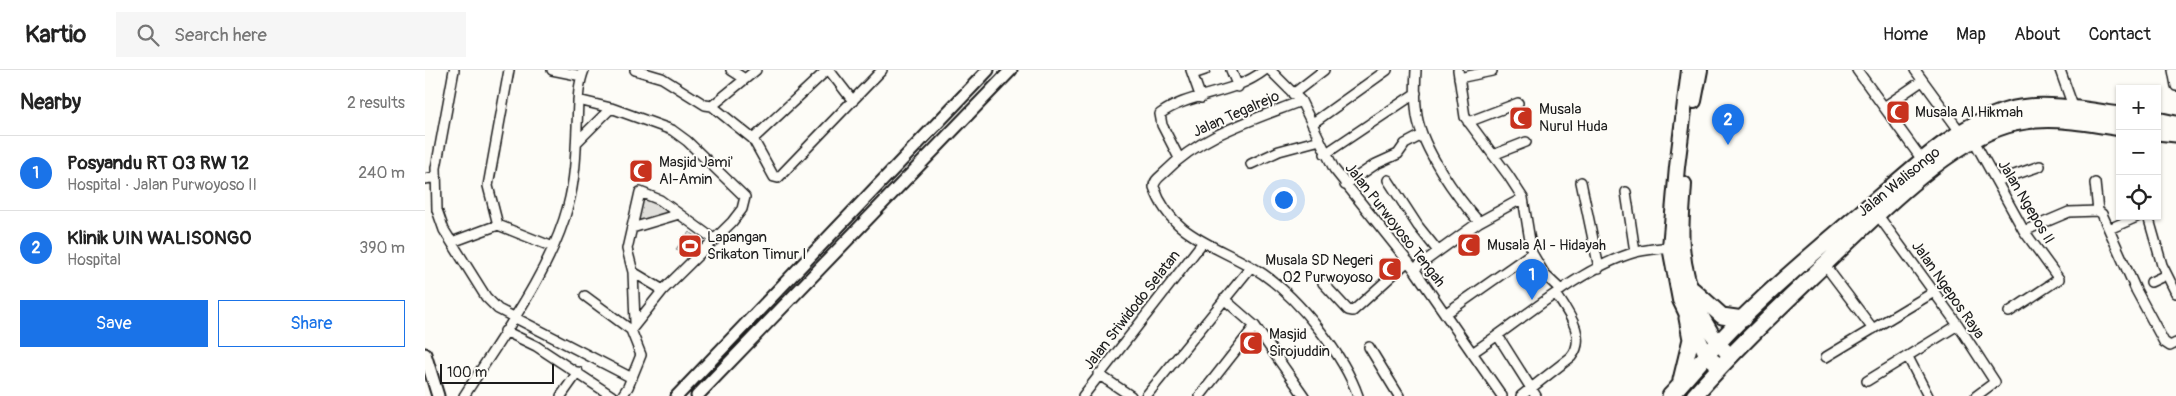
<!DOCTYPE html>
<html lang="en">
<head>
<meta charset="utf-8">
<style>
  :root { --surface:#fff; --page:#f6f6f6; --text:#222; --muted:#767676; --line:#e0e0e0; --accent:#1a73e8 }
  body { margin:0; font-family:Pangolin,sans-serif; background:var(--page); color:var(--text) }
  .controls { position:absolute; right:15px; top:15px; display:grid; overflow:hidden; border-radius:0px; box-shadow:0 1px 4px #0004 }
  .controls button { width:45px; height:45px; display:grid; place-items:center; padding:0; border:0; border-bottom:1px solid var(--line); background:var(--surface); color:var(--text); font:25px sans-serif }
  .scale { position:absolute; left:15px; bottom:12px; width:114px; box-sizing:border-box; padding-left:5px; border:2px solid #1c1c1c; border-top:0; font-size:14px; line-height:18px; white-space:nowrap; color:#1c1c1c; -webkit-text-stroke:4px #fdfcf7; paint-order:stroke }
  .you { position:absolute; left:858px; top:129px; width:18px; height:18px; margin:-12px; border:4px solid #fff; border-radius:50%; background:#1a73e8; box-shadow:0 0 0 8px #1a73e833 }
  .badge { display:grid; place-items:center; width:32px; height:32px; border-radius:50%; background:var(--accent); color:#fff; font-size:16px; font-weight:700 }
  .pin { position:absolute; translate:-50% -41px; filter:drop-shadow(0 1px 2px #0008) }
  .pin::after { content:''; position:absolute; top:26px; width:18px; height:15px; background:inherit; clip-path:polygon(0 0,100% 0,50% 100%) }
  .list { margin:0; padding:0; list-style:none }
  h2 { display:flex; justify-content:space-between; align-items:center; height:65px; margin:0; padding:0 20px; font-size:21px }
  h2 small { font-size:16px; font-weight:400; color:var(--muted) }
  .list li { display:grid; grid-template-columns:32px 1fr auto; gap:15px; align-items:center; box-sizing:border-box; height:75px; padding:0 20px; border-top:1px solid var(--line) }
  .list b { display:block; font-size:19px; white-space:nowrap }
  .list p { margin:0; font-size:16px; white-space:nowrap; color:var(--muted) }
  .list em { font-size:16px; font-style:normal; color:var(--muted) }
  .actions { display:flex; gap:10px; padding:15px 20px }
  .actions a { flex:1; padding:11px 0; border:1px solid var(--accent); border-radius:0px; text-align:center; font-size:18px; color:var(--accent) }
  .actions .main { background:var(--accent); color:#fff }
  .icon { flex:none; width:28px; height:28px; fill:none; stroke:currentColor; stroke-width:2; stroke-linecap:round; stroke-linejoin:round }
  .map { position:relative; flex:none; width:1751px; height:326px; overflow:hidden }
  header { display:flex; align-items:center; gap:30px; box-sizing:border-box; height:70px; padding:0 25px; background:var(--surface); border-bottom:1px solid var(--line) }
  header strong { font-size:24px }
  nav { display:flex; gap:28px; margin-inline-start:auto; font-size:18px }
  .search { width:350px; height:45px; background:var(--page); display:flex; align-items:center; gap:12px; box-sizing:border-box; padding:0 18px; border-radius:0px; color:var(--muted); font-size:19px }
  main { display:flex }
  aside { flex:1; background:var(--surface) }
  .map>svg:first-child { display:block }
  .green { fill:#e0dfdb; stroke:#7e7e7c }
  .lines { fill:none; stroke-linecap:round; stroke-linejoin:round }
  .street-casing { stroke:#1c1c1c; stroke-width:12 }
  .secondary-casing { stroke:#1c1c1c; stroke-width:15 }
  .primary-casing { stroke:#1c1c1c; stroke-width:18 }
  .highway-casing { stroke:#1c1c1c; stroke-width:19 }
  .street { stroke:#fdfcf7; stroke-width:9 }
  .secondary { stroke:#fdfcf7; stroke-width:11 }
  .primary { stroke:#fdfcf7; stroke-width:14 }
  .highway { stroke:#fdfcf7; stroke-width:15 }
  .labels { text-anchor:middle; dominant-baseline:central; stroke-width:4; stroke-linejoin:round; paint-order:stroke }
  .poi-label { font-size:15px; fill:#1c1c1c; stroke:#fdfcf7; text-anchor:start }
  .street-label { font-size:15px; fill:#1c1c1c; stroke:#fdfcf7 }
</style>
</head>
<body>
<header>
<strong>Kartio</strong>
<div class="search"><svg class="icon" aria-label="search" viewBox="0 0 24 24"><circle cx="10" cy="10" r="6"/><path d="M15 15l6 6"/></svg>Search here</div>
<nav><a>Home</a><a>Map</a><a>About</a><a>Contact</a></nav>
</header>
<main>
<aside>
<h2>Nearby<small>2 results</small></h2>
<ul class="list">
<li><span class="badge">1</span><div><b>Posyandu RT 03 RW 12</b><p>Hospital · Jalan Purwoyoso II</p></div><em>240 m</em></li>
<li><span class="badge">2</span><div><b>Klinik UIN WALISONGO</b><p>Hospital</p></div><em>390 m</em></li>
</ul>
<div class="actions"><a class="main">Save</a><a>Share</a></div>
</aside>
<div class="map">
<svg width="1751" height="326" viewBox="0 0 1751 326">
  <rect width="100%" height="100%" fill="#fdfcf7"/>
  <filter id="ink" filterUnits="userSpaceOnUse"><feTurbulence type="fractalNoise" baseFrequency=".02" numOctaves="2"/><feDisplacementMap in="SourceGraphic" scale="10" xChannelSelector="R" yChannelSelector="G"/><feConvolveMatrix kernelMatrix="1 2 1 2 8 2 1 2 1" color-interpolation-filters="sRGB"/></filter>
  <g filter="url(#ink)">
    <path class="green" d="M224,127L243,143L211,155L216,131Z
      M264,162L279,173L266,191L251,179Z"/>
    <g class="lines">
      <g class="street-casing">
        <path id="street" d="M29,0L11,98L12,140L19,160L61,227L73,239L207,308
          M127,0L157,6
          M210,0L237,8L280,35L287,36L328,69L349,107L353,108L457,0
          M306,0L320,9
          M404,0L428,31
          M766,0L776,28
          M806,0L813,17
          M845,0L876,31L909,99L989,199L1077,326
          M991,0C990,15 990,32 992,46C998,80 1031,126 1054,152
          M1033,0L1040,47L1083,105L1098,128L1107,183L1120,205L1136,220
          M1432,0L1498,91
          M1490,0L1536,63
          M1635,0L1649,39
          M1748,0L1751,16
          M768,4L780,0
          M1034,8L1067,1
          M868,24L899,0
          M153,30L186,38L247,60L262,71L320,127L317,139L307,152L238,220L206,260
          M876,31C828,50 776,65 740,102C735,107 729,110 729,117C747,170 797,176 838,204C874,229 919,285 933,326
          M287,36L331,0
          M1459,37L1497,11
          M1043,52L1093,33
          M888,53L962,0
          M328,69L402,0
          M1548,69L1599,161L1634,209L1584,242
          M152,72L186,38
          M900,84L991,23
          M1068,85L1101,72
          M754,88L737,55L735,44C765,22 806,26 840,0
          M826,94L854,81L895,70
          M0,109L10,107
          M963,110L993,156L1013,181
          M1572,111L1615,96
          M1156,112L1174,198
          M1670,113L1673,141
          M920,115L951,94L973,84L980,74L997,65
          M1201,122L1210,182
          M1452,144L1533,255L1570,312L1551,326
          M1723,146L1737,195L1751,223
          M73,155L63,116L84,0
          M207,158L254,144
          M1684,159L1714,146
          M1599,161L1644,142L1673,141L1677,144L1711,220L1739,272L1745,276L1751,273
          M27,172L73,155L128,177
          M1399,194L1448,259
          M989,199L1054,152L1098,128
          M208,202L238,220
          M1726,212L1741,205
          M898,213L923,240L928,241L983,191
          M160,226L206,260L216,285L203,317L197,326
          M799,229L830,256L879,326
          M1020,244L1107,183
          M210,252L208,202L202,179L215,122L235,130L290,170
          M80,261L111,276L187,326
          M1073,266L1111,326
          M944,277L974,326
          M1047,283C1096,251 1154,198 1211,182C1223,179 1236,178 1249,177
          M1401,287L1509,222
          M1483,287L1503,326
          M673,304L706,326
          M1442,311L1533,255
          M39,326C75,269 126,201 143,136C150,110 151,84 152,57C153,38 152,17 159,0
          M136,326L153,302
          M658,326L778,172
          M721,326L826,197
          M775,326L830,256
          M1096,326L1146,287C1163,267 1142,241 1131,224"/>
      </g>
      <g class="secondary-casing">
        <path id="secondary" d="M0,284L13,326
          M252,326L563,0
          M272,326L586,0"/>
      </g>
      <g class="primary-casing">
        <path id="primary" d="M1264,0L1252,97L1245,177L1255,230L1282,286L1295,296
          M1269,31L1275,0
          M1259,114C1258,134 1255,156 1257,176C1260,215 1277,258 1305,286"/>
      </g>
      <g class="highway-casing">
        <path id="highway" d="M1732,50L1751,54
          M1732,62L1751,64
          M1268,220L1297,246L1318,249
          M1256,310L1266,269L1262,248
          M1245,326C1261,309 1276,290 1293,273C1342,221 1397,176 1451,130C1489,98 1529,58 1578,42C1615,30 1657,40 1695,45
          M1269,326C1310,279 1355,237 1400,194C1446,150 1521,73 1582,55C1620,44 1657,52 1695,58"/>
      </g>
      <use href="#street" class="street"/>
      <use href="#secondary" class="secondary"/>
      <use href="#primary" class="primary"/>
      <use href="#highway" class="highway"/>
    </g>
  </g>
  <defs>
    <g id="mosque-square" transform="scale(1.25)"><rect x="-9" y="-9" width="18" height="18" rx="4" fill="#c8321e" stroke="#fdfcf7"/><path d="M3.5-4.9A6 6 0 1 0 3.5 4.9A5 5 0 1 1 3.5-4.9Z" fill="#fff"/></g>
    <g id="stadium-square" transform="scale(1.25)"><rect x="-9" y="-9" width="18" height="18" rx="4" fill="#c8321e" stroke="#fdfcf7"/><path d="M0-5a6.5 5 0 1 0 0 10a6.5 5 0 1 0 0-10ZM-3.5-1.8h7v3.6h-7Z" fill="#fff"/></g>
  </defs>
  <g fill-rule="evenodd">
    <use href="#mosque-square" x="1473" y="42"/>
    <use href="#mosque-square" x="1096" y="48"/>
    <use href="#mosque-square" x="216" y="101"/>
    <use href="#mosque-square" x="1044" y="175"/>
    <use href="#stadium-square" x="265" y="176"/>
    <use href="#mosque-square" x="965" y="199"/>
    <use href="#mosque-square" x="826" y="273"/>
  </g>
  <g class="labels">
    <g class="poi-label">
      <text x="1114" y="39">Musala<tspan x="1114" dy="17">Nurul Huda</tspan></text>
      <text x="1490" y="42">Musala Al Hikmah</text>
      <text x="234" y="92">Masjid Jami'<tspan x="234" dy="17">Al-Amin</tspan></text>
      <text x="282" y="167">Lapangan<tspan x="282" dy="17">Srikaton Timur I</tspan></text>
      <text x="1062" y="175">Musala Al - Hidayah</text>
      <text x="948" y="190" text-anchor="end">Musala SD Negeri<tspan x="948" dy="17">02 Purwoyoso</tspan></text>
      <text x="844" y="264">Masjid<tspan x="844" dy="17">Sirojuddin</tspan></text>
    </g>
    <g class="street-label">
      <text transform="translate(811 44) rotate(-24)">Jalan Tegalrejo</text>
      <text transform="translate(1474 112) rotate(-39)">Jalan Walisongo</text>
      <text transform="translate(1601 132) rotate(59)">Jalan Ngepos II</text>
      <text transform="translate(970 155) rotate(52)">Jalan Purwoyoso Tengah</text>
      <text transform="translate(1523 220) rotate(55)">Jalan Ngepos Raya</text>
      <text transform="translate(707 240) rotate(-52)">Jalan Sriwidodo Selatan</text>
    </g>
  </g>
</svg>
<div class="controls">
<button>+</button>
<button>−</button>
<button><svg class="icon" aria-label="locate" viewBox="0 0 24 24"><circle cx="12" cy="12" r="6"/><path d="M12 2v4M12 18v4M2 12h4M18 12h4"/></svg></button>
</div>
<div class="scale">100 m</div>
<div class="you"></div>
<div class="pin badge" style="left:1107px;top:230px">1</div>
<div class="pin badge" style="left:1303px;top:75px">2</div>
</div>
</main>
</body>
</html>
